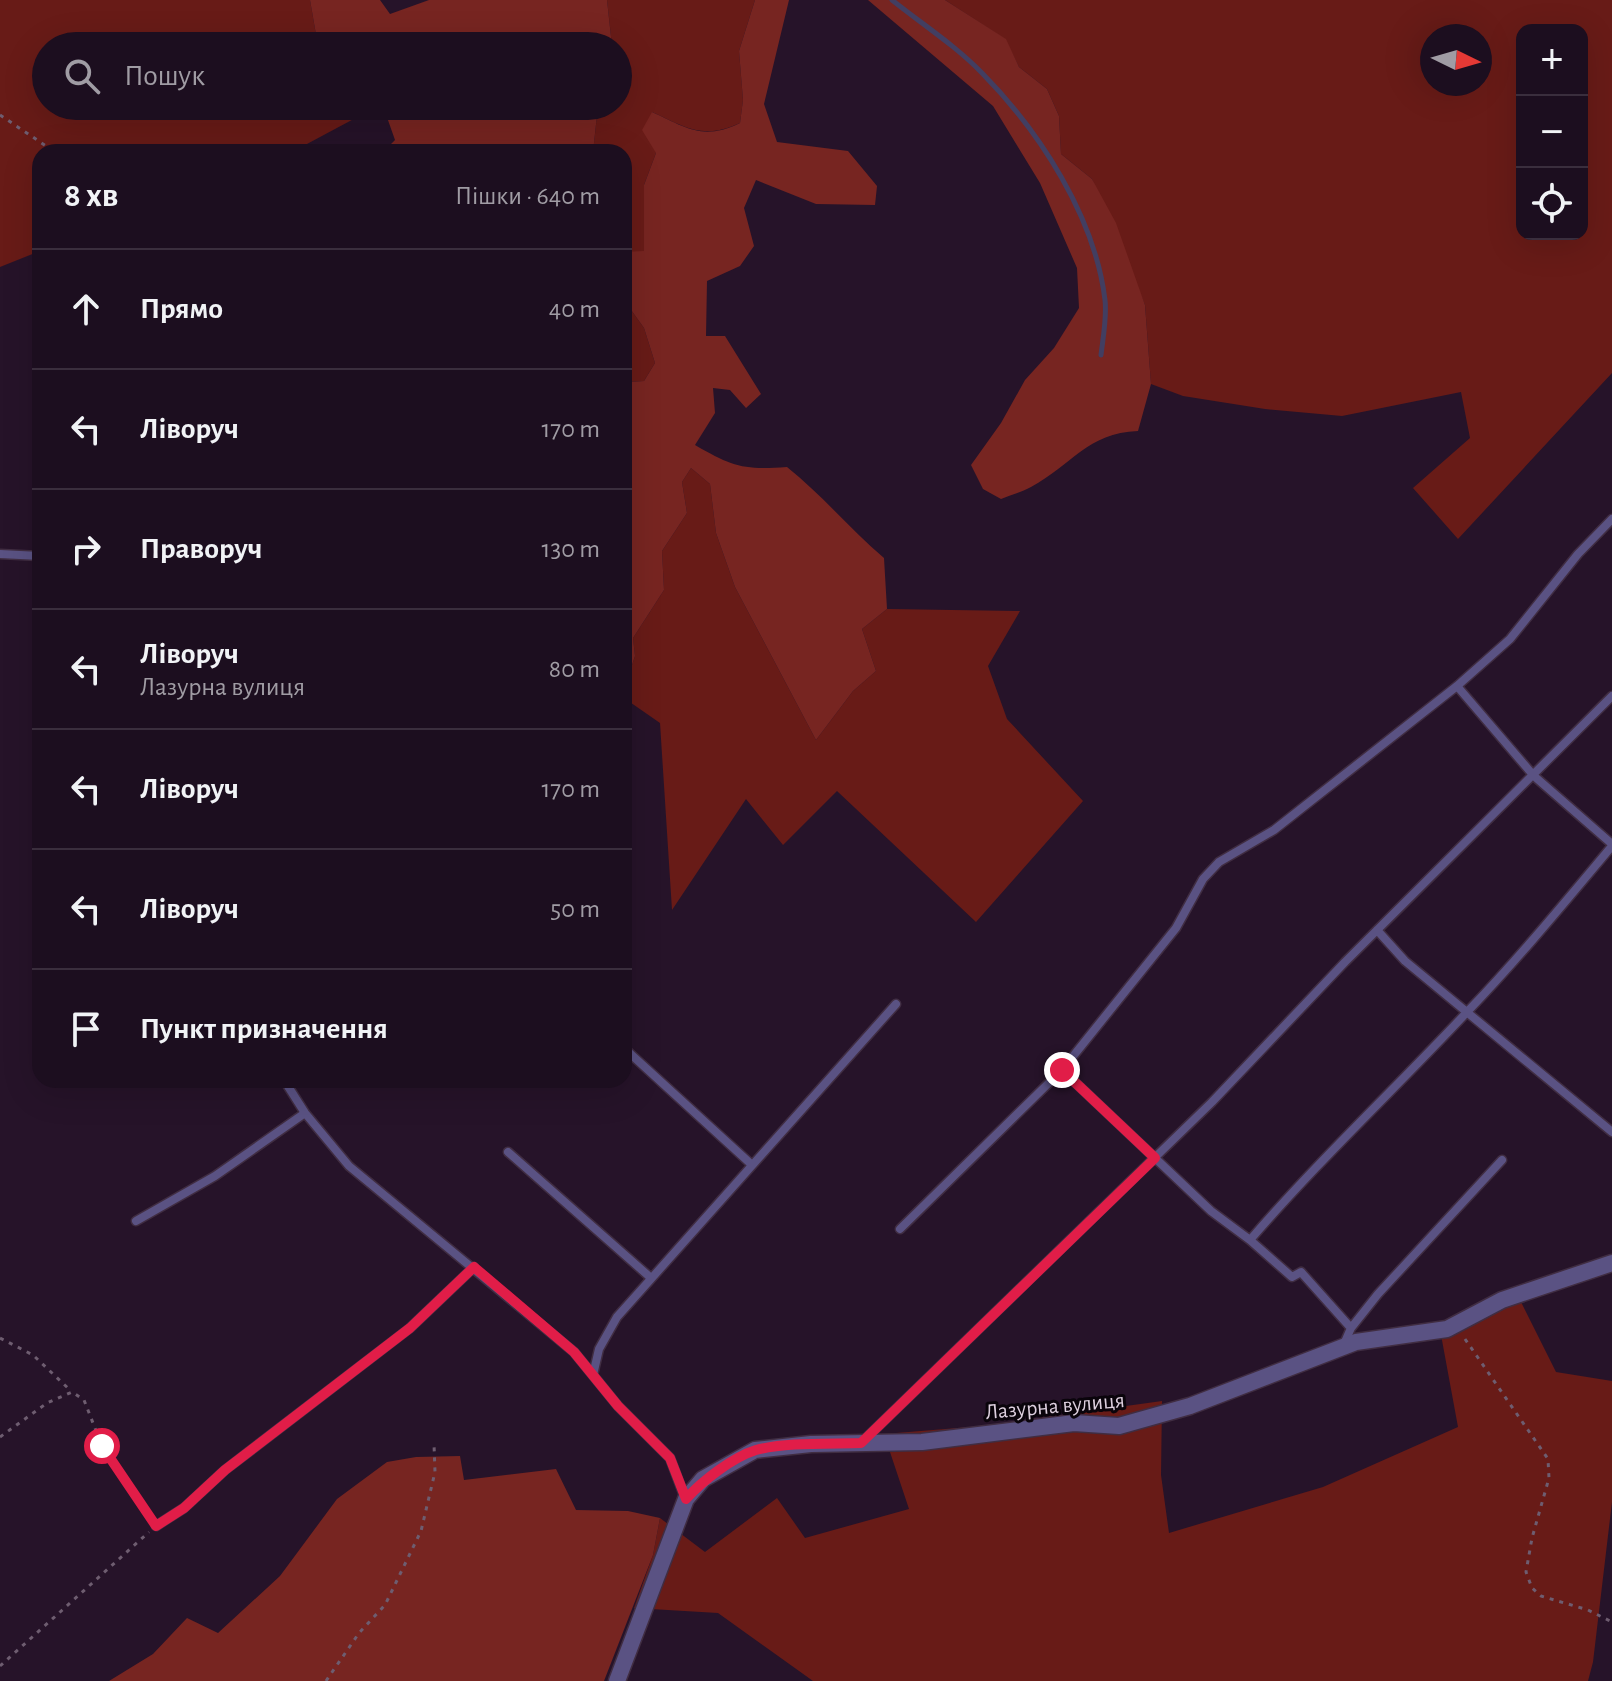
<!DOCTYPE html>
<html lang="uk">
<head>
<meta charset="utf-8">
<style>
  :root { --surface:#1c0e1f; --page:#251728; --text:#f1f3f6; --muted:#a09ca4; --line:#3a2e3d }
  body { margin:0; font-family:"Alegreya Sans",sans-serif; background:var(--page); color:var(--text) }
  .controls { position:absolute; right:24px; top:24px; display:grid; overflow:hidden; border-radius:16px; box-shadow:0 8px 32px #0002 }
  .controls button { width:72px; height:72px; display:grid; place-items:center; padding:0; border:0; border-bottom:2px solid var(--line); background:var(--surface); color:var(--text); font:40px sans-serif }
  .compass { position:absolute; left:1420px; top:24px; width:72px; height:72px; border-radius:50%; background:var(--surface); box-shadow:0 8px 32px #0002; rotate:95deg }
  .stop { position:absolute; width:24px; height:24px; margin:-18px; border:6px solid #e11d48; border-radius:50%; background:#fff }
  .stop.end { background:#e11d48; border-color:#fff; box-shadow:0 2px 8px #0008 }
  .list { margin:0; padding:0; list-style:none }
  h2 { display:flex; justify-content:space-between; align-items:center; height:104px; margin:0; padding:0 32px; font-size:34px }
  h2 small { font-size:26px; font-weight:400; color:var(--muted) }
  .list li { display:grid; grid-template-columns:52px 1fr auto; gap:24px; align-items:center; box-sizing:border-box; height:120px; padding:0 32px; border-top:2px solid var(--line) }
  .list b { display:block; font-size:30px; white-space:nowrap }
  .list p { margin:0; font-size:26px; white-space:nowrap; color:var(--muted) }
  .list em { font-size:26px; font-style:normal; color:var(--muted) }
  .icon { flex:none; width:44px; height:44px; fill:none; stroke:currentColor; stroke-width:2; stroke-linecap:round; stroke-linejoin:round }
  .map { position:relative; flex:none; width:1612px; height:1681px; overflow:hidden }
  .search { position:absolute; background:var(--surface); box-shadow:0 8px 32px #0002; left:32px; top:32px; width:600px; height:88px; display:flex; align-items:center; gap:20px; box-sizing:border-box; padding:0 28px; border-radius:44px; color:var(--muted); font-size:30px }
  .panel { position:absolute; background:var(--surface); box-shadow:0 8px 32px #0002; left:32px; top:144px; width:600px; height:944px; border-radius:24px }
  .map>svg:first-child { display:block }
  .green { fill:#681b17; fill-rule:evenodd }
  .forest { fill:#772521 }
  .lines { fill:none; stroke-linecap:round; stroke-linejoin:round }
  .stream { stroke:#423e61; stroke-width:5 }
  .service-casing { stroke:#402d42; stroke-width:11 }
  .minor-casing { stroke:#402d42; stroke-width:19 }
  .path { stroke:#6e5d70; stroke-width:3; stroke-dasharray:4 6; stroke-linecap:butt }
  .service { stroke:#5a5283; stroke-width:8 }
  .minor { stroke:#5a5283; stroke-width:16 }
  .route { stroke:#e11d48; stroke-width:10 }
  .labels { text-anchor:middle; dominant-baseline:central; stroke-width:6; stroke-linejoin:round; paint-order:stroke }
  .street-label { font-size:22px; fill:#ddcfde; stroke:#0a040b }
</style>
</head>
<body>
<div class="map">
<svg width="1612" height="1681" viewBox="0 0 1612 1681">
  <rect width="100%" height="100%" fill="#261329"/>
  <path class="green" d="M0,0H310L318,46H46V106H378L292,152H40V251L0,267Z
    M607,0H755L739,51L743,100L740,123C703,140 687,128 652,112L656,153L644,185V252H624V152H593L598,106H618V46H612Z
    M945,0H1612V373L1458,539L1413,488L1470,438L1461,392L1342,416L1265,409L1183,396L1151,384L1145,305L1092,179L1061,154L1059,116L1047,89L1019,67L1005,39ZM1522,30H1582V234H1522ZM1432,36H1480V84H1432Z
    M624,300L644,328L655,363L644,381L628,382L624,386Z
    M691,468L710,484L716,533L735,587L816,740L853,691L876,671L862,629L887,609L1020,611L988,666L1007,719L1083,801L976,922L837,791L783,845L746,799L672,910L660,723L624,698V689L635,656L633,638L664,590L662,551L687,513L682,482Z
    M1514,1288L1556,1372L1612,1381V1502L1593,1662L1588,1681H813L718,1613L634,1608L653,1555L660,1518L705,1552L777,1498L805,1538L909,1509L884,1434L982,1426L1162,1401L1161,1475L1169,1533L1323,1487L1458,1427L1439,1324Z"/>
  <path class="forest" d="M310,0H380L390,14L429,0H607L612,46H318Z
    M755,0H789L764,104L777,142L848,151L877,186L875,205L816,204L756,180L744,208L754,246L740,266L707,281L706,336H725L761,394L746,408L730,390L713,388L715,413L695,445C733,467 743,470 787,467C822,495 850,529 884,558L887,609L862,629L876,671L853,691L816,740L735,587L716,533L710,484L691,468L682,482L687,513L662,551L664,590L633,638L635,656L624,689V386L628,382L644,381L655,363L644,328L624,300V252L644,251V185L656,153L642,130L652,112C687,128 703,141 740,123L743,100L739,51Z
    M868,0H945L1006,39L1019,67L1047,89L1059,116L1061,154L1092,179L1116,223L1145,305L1151,384L1138,431C1087,433 1072,465 1031,487C1022,492 1011,495 1001,499L983,489L971,465L1001,423L1025,380L1054,348L1079,308L1077,268L1040,183L993,106Z
    M383,106H598L593,152H383L395,140Z
    M460,1456L464,1480L556,1469L576,1510L628,1511L660,1518L653,1555L604,1681H109L153,1654L187,1618L218,1633L280,1576L337,1499L387,1462L416,1457Z"/>
  <g class="lines">
    <path class="stream" d="M892,0C922,24 956,46 982,73C1040,132 1095,217 1105,300C1107,317 1103,338 1101,355"/>
    <g class="service-casing">
      <path id="service" d="M0,554L40,556
        M1457,686L1534,776L1612,844
        M1377,930L1405,961L1612,1132
        M624,1048L751,1164
        M1062,1070L1211,1211L1250,1240L1292,1277L1301,1272L1351,1328
        M284,1080L305,1113L349,1166L574,1352L618,1406L670,1458L685,1498
        M508,1152L651,1278
        M136,1221L215,1176L305,1113
        M900,1229L1062,1070L1176,928L1203,879L1219,862L1274,830L1457,686L1510,639L1578,554L1612,519
        M1250,1240C1319,1160 1396,1088 1468,1011C1519,958 1565,902 1612,846
        M1344,1344L1351,1328L1378,1294L1502,1160
        M593,1375L599,1349L617,1317L896,1004
        M862,1442L1212,1102L1345,962L1612,696
        M156,1526L184,1508L225,1470L410,1328L474,1267"/>
    </g>
    <g class="minor-casing">
      <path id="minor" d="M617,1681L686,1499L703,1479L755,1450L811,1444L922,1442L1074,1423L1119,1426L1190,1406L1356,1342L1447,1329L1502,1300L1612,1263"/>
    </g>
    <path class="path" d="M0,115L55,152
      M0,1338L33,1355L70,1390
      M1465,1339L1548,1459L1549,1478L1532,1538L1526,1572L1532,1588L1541,1596L1588,1610L1612,1622
      M0,1437L47,1403L72,1392L84,1400L102,1446L151,1518
      M0,1666L149,1532
      M326,1681L359,1633L385,1605L421,1531L435,1472L434,1444"/>
    <use href="#service" class="service"/>
    <use href="#minor" class="minor"/>
  </g>
  <g class="lines">
    <path class="route" d="M102,1446L156,1526L184,1508L225,1470L410,1328L474,1267L574,1352L618,1406L670,1458L686,1499C702,1481 733,1457 756,1450C785,1442 830,1444 861,1443L1155,1158L1062,1070"/>
  </g>
  <g class="labels">
    <g class="street-label">
      <text transform="translate(1055 1406) rotate(-5)">Лазурна вулиця</text>
    </g>
  </g>
</svg>
<div class="controls">
<button>+</button>
<button>−</button>
<button><svg class="icon" aria-label="locate" viewBox="0 0 24 24"><circle cx="12" cy="12" r="6"/><path d="M12 2v4M12 18v4M2 12h4M18 12h4"/></svg></button>
</div>
<svg class="compass" viewBox="-18 -18 36 36"><path d="M0-13l5 13h-10z" fill="#e53935"/><path d="M0 13l5-13h-10z" fill="#a09ca4"/></svg>
<div class="stop" style="left:102px;top:1446px"></div>
<div class="stop end" style="left:1062px;top:1070px"></div>
<div class="search"><svg class="icon" aria-label="search" viewBox="0 0 24 24"><circle cx="10" cy="10" r="6"/><path d="M15 15l6 6"/></svg>Пошук</div>
<section class="panel">
<h2>8 хв<small>Пішки · 640 m</small></h2>
<ul class="list">
<li><svg class="icon" aria-label="ahead" viewBox="0 0 24 24"><path d="M12 20V5M6 11l6-6 6 6"/></svg><div><b>Прямо</b></div><em>40 m</em></li>
<li><svg class="icon" aria-label="left" viewBox="0 0 24 24"><path d="M17 20v-9H6M10 6l-5 5 5 5"/></svg><div><b>Ліворуч</b></div><em>170 m</em></li>
<li><svg class="icon" aria-label="right" viewBox="0 0 24 24"><path d="M7 20v-9h11M14 6l5 5-5 5"/></svg><div><b>Праворуч</b></div><em>130 m</em></li>
<li><svg class="icon" aria-label="left" viewBox="0 0 24 24"><path d="M17 20v-9H6M10 6l-5 5 5 5"/></svg><div><b>Ліворуч</b><p>Лазурна вулиця</p></div><em>80 m</em></li>
<li><svg class="icon" aria-label="left" viewBox="0 0 24 24"><path d="M17 20v-9H6M10 6l-5 5 5 5"/></svg><div><b>Ліворуч</b></div><em>170 m</em></li>
<li><svg class="icon" aria-label="left" viewBox="0 0 24 24"><path d="M17 20v-9H6M10 6l-5 5 5 5"/></svg><div><b>Ліворуч</b></div><em>50 m</em></li>
<li><svg class="icon" aria-label="arrive" viewBox="0 0 24 24"><path d="M6 21V4h12l-3 4 3 4H6"/></svg><div><b>Пункт призначення</b></div></li>
</ul>
</section>
</div>
</body>
</html>
